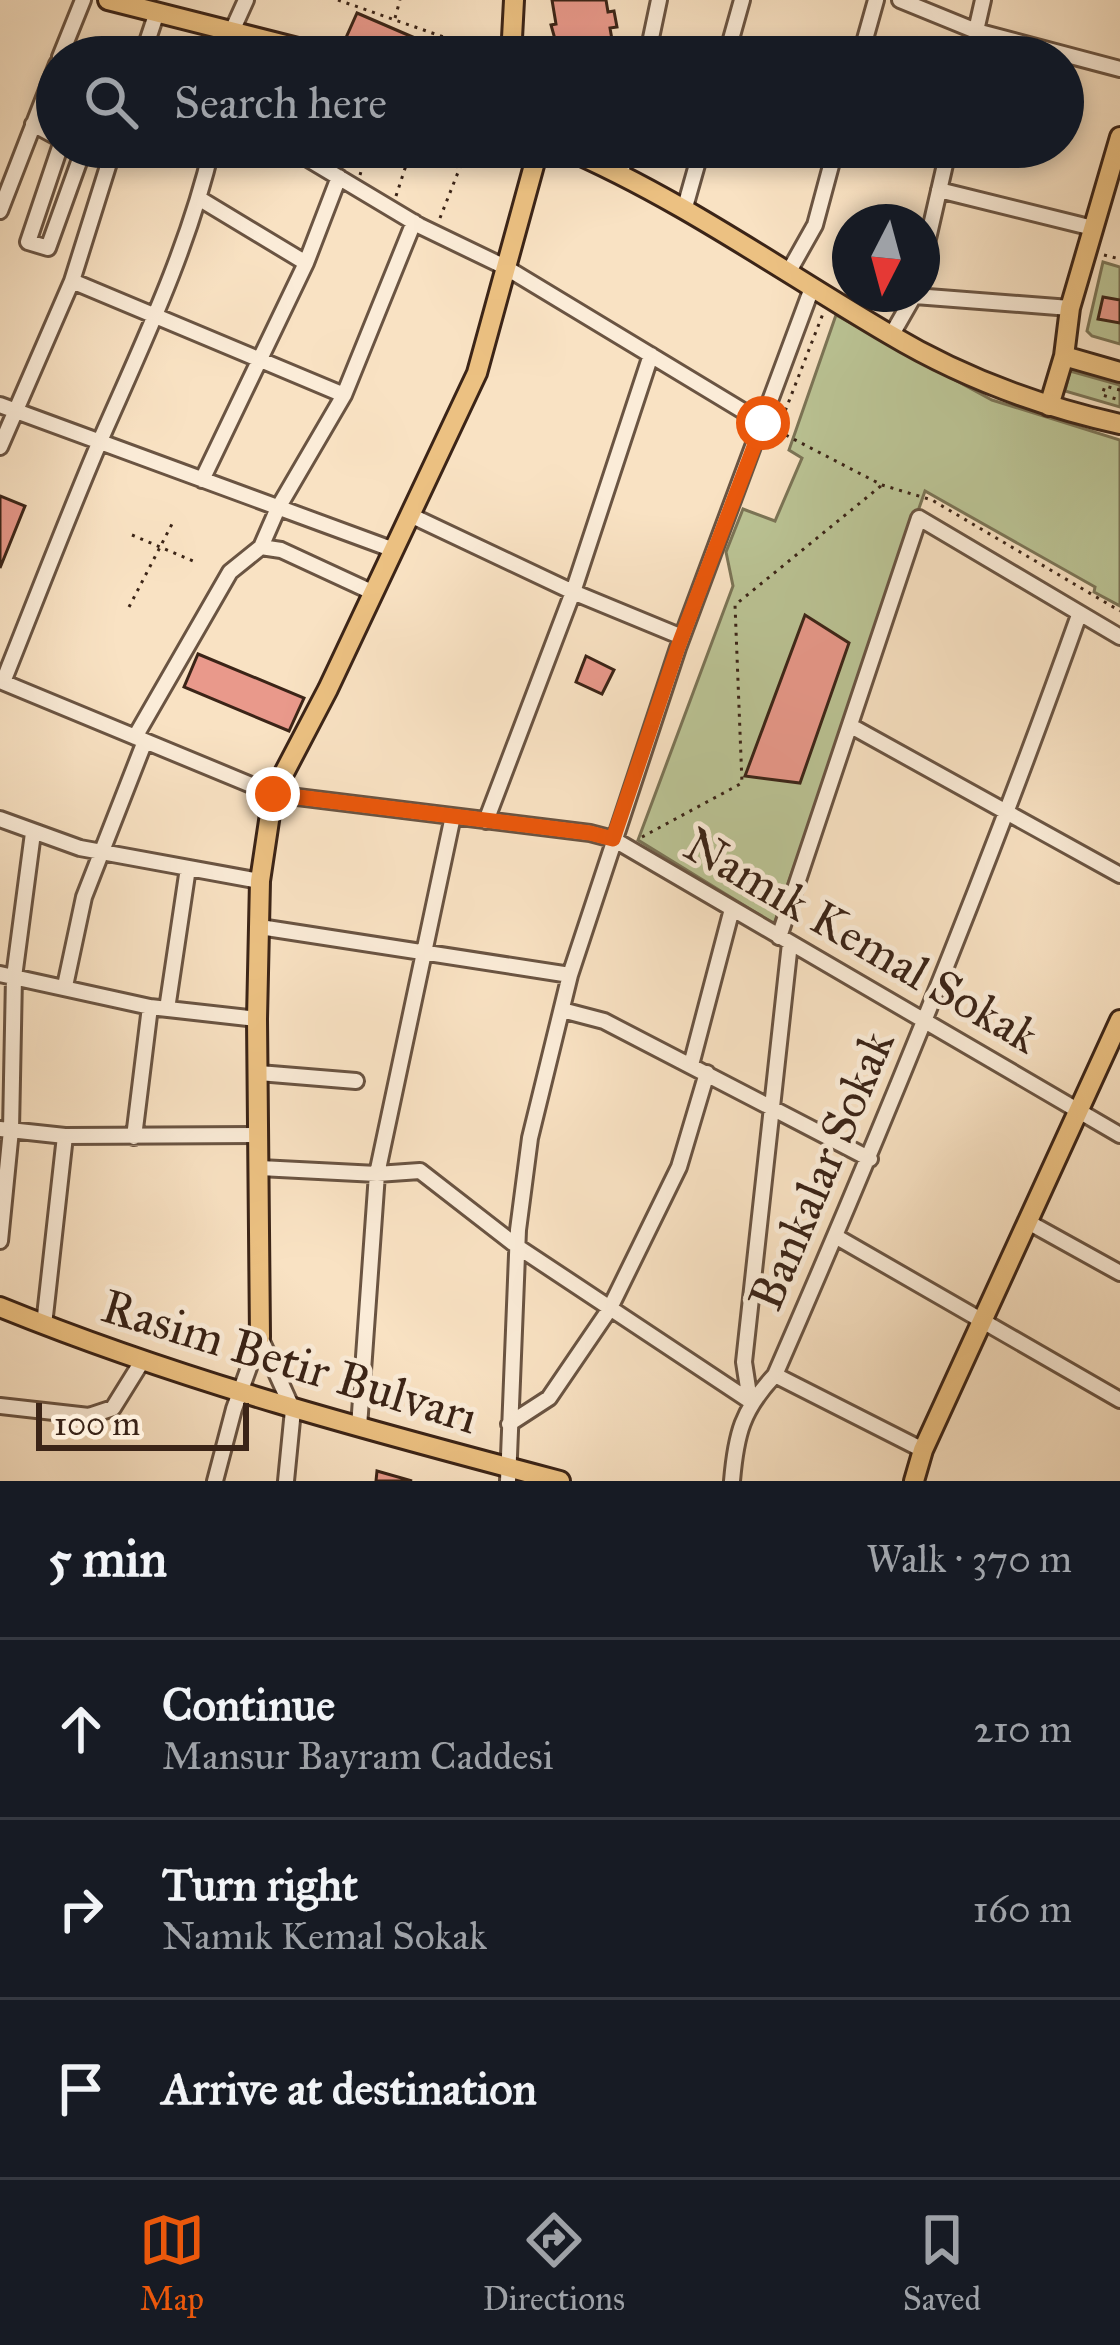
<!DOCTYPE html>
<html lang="en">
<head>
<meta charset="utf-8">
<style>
  :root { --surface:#171b24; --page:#242831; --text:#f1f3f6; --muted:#9ea1a6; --line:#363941; --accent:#ea580c }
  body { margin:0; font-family:"IM FELL Great Primer",serif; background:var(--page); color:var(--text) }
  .compass { position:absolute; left:832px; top:204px; width:108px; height:108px; border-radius:50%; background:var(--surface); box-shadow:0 6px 18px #0003; rotate:186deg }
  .scale { position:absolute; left:36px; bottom:30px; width:213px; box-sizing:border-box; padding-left:12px; border:6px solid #3b2417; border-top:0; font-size:33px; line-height:42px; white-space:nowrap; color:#3b2417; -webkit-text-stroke:9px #fbecd8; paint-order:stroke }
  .stop { position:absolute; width:36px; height:36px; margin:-27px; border:9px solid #ea580c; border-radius:50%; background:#fff }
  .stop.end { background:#ea580c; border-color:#fff; box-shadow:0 3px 12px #0008 }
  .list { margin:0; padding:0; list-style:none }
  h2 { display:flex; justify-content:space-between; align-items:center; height:156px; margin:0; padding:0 48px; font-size:51px }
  h2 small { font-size:39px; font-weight:400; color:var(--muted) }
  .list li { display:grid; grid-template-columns:78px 1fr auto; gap:36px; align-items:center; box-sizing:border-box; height:180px; padding:0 48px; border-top:3px solid var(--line) }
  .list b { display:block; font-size:45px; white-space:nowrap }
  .list p { margin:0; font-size:39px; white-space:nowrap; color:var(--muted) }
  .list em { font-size:39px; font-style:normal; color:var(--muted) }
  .icon { flex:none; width:66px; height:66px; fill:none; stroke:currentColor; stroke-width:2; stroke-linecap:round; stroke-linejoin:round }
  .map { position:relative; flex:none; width:1120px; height:1481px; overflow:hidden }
  .search { position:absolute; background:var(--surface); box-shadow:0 6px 18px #0003; left:36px; right:36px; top:36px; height:132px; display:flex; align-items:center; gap:30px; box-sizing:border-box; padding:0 42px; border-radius:66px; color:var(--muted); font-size:45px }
  .sheet { height:696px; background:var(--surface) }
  nav { display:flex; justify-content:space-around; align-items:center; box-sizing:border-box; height:168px; border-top:3px solid var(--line); background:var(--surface); font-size:33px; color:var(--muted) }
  nav a { display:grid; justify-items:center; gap:6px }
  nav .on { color:var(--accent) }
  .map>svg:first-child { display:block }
  .green { fill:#bbc495; stroke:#7b7456; stroke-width:3 }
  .building { fill:#e9998b; stroke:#3b2417; stroke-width:3 }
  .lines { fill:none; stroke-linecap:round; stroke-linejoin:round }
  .minor-casing { stroke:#6a5442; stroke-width:20 }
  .major-casing { stroke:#3b2417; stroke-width:24 }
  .path { stroke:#3b2417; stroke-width:3; stroke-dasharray:3 6; stroke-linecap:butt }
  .minor { stroke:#fbecd8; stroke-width:14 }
  .major { stroke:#ecc182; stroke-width:18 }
  .route { stroke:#ea580c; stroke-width:15 }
  .labels { text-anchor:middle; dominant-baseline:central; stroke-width:10; stroke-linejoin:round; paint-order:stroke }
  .street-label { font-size:48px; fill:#3b2417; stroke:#fbecd8 }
</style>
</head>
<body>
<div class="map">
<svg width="1120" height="1481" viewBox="0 0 1120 1481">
  <rect width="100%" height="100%" fill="#f9e2c3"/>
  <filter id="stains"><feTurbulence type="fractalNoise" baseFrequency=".00167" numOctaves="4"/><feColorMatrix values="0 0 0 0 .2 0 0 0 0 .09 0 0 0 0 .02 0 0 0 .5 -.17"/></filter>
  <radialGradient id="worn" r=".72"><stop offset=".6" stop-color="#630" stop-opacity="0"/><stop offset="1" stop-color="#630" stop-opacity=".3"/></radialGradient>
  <path class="green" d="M1103,262L1120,267V344L1092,336L1087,331Z
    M836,315L992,400L1120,440V606L1094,592L1095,587L925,491L774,924L638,840L733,586L726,552L743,509L775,521L802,458L789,450Z
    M1070,371L1120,385V407L1065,391Z"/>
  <path class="building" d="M552,0H606L608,12L614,11L617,27L610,28L615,57H560L551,25L556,24Z
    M357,13L459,57H390L345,40Z
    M1103,297L1120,300V323L1098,319Z
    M0,496L25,506L0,568Z
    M805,615L849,643L800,783L745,776Z
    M198,654L304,698L289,731L184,687Z
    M586,656L614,670L602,694L576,682Z
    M377,1471L412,1481H376Z"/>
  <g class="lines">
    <g class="minor-casing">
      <path id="minor" d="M900,0L976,31L1120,69
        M60,57L83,0
        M142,57L157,12
        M228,57L232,31L246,0
        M647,57L659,0
        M726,57L742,0
        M860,57L876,0
        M970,57L983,0
        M33,124L57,137
        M60,147L28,242L48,248L84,148
        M288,147L420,226L505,267L763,423
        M621,173L627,147
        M939,190L1093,228
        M200,199L306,263
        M685,207L702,147
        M0,211L57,64
        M922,265L949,147
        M788,273L815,225L836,147
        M72,281L344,395
        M915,296L1070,308
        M891,336L915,294
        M0,405L394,550
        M0,447L72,281L114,147
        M202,480L306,263L339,177
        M410,515L573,592L682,637
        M261,547L281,550L374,593
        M0,681L273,794L590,833L613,839L1120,1135
        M3,682C35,602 66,521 100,441C142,345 188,250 212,147
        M851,726L1120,875
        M135,737L230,572L261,547L278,508L344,395L414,222
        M0,819L80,848L260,881
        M486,821L573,592L651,355
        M260,927L570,975
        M779,937L919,518L1120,637
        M0,974L150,1007L257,1019
        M65,986L84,897L145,741
        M167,1009L188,868
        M562,1010L604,1021L870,1159
        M691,1065L732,909
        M259,1073L356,1081
        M0,1129L65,1136L260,1135
        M134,1137L150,1007
        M260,1168L377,1174L420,1171L518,1247L750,1401
        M1028,1222L1120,1273
        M835,1236L1120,1400
        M0,1241L11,1130L14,977L33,833
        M44,1325L65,1136
        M260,1337L293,1410L286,1481
        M775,1375L923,1450
        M750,1401L744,1362L790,943
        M0,1406L89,1416L113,1408L141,1363
        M509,1424L549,1398L609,1310L679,1167L707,1073
        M359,1427L377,1174L453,816
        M215,1481L234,1409L260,1337
        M508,1481L518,1230L530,1138L570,975L678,648L812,288
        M732,1481C736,1434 742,1410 775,1375C885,1123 987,873 1079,615"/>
    </g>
    <g class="major-casing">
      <path id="major" d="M108,0L333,57
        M511,57L514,0
        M561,147C678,197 780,270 889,334C961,377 1039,406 1120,424
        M1064,356L1120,372
        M1049,406L1064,356L1070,308L1120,137
        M0,1307C182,1381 370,1431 560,1481
        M260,1337L257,1019L260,881L273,794L328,689L477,373L539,147
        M914,1481L923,1450L1120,1020"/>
    </g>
    <path class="path" d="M338,0L495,55
      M395,18L400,0
      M414,147L458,167
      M360,175L368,147
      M396,196L412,147
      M440,218L468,147
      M1104,255L1120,259
      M1120,390L1105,386L1102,395L1120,400
      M782,419L824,311
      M778,431L882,485L932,500L1120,611
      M132,535L193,561
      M129,607L172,524
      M642,837L742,783L735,605L882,485"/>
    <use href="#minor" class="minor"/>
    <use href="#major" class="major"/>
  </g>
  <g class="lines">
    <path class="route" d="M273,794L590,833L613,839L678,647L763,423"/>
  </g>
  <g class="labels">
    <g class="street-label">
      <text transform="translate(862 940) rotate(30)">Namık Kemal Sokak</text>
      <text transform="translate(821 1170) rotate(-67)">Bankalar Sokak</text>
      <text transform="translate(290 1361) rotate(17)">Rasim Betir Bulvarı</text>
    </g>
  </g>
  <rect width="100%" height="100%" filter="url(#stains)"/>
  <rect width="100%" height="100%" fill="url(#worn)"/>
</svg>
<svg class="compass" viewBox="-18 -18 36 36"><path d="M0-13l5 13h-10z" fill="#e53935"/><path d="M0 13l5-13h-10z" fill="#9ea1a6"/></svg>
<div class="scale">100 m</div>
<div class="stop" style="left:763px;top:423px"></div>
<div class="stop end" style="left:273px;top:794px"></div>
<div class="search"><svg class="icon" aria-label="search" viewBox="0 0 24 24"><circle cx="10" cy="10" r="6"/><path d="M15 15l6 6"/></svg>Search here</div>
</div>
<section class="sheet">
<h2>5 min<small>Walk · 370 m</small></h2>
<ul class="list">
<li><svg class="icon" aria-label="ahead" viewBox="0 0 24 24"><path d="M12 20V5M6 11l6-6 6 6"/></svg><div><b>Continue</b><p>Mansur Bayram Caddesi</p></div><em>210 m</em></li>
<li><svg class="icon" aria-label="right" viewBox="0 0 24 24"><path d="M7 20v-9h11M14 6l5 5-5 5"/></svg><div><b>Turn right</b><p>Namık Kemal Sokak</p></div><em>160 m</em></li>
<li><svg class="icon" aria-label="arrive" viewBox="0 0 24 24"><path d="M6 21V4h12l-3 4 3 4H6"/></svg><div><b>Arrive at destination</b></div></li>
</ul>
</section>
<nav>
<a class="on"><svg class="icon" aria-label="map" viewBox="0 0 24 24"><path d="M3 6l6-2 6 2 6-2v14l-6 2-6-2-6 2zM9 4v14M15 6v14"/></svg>Map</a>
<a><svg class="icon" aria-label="directions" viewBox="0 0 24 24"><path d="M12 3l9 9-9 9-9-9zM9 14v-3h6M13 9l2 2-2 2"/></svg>Directions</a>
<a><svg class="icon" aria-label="saved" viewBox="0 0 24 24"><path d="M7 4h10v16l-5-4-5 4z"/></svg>Saved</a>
</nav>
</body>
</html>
